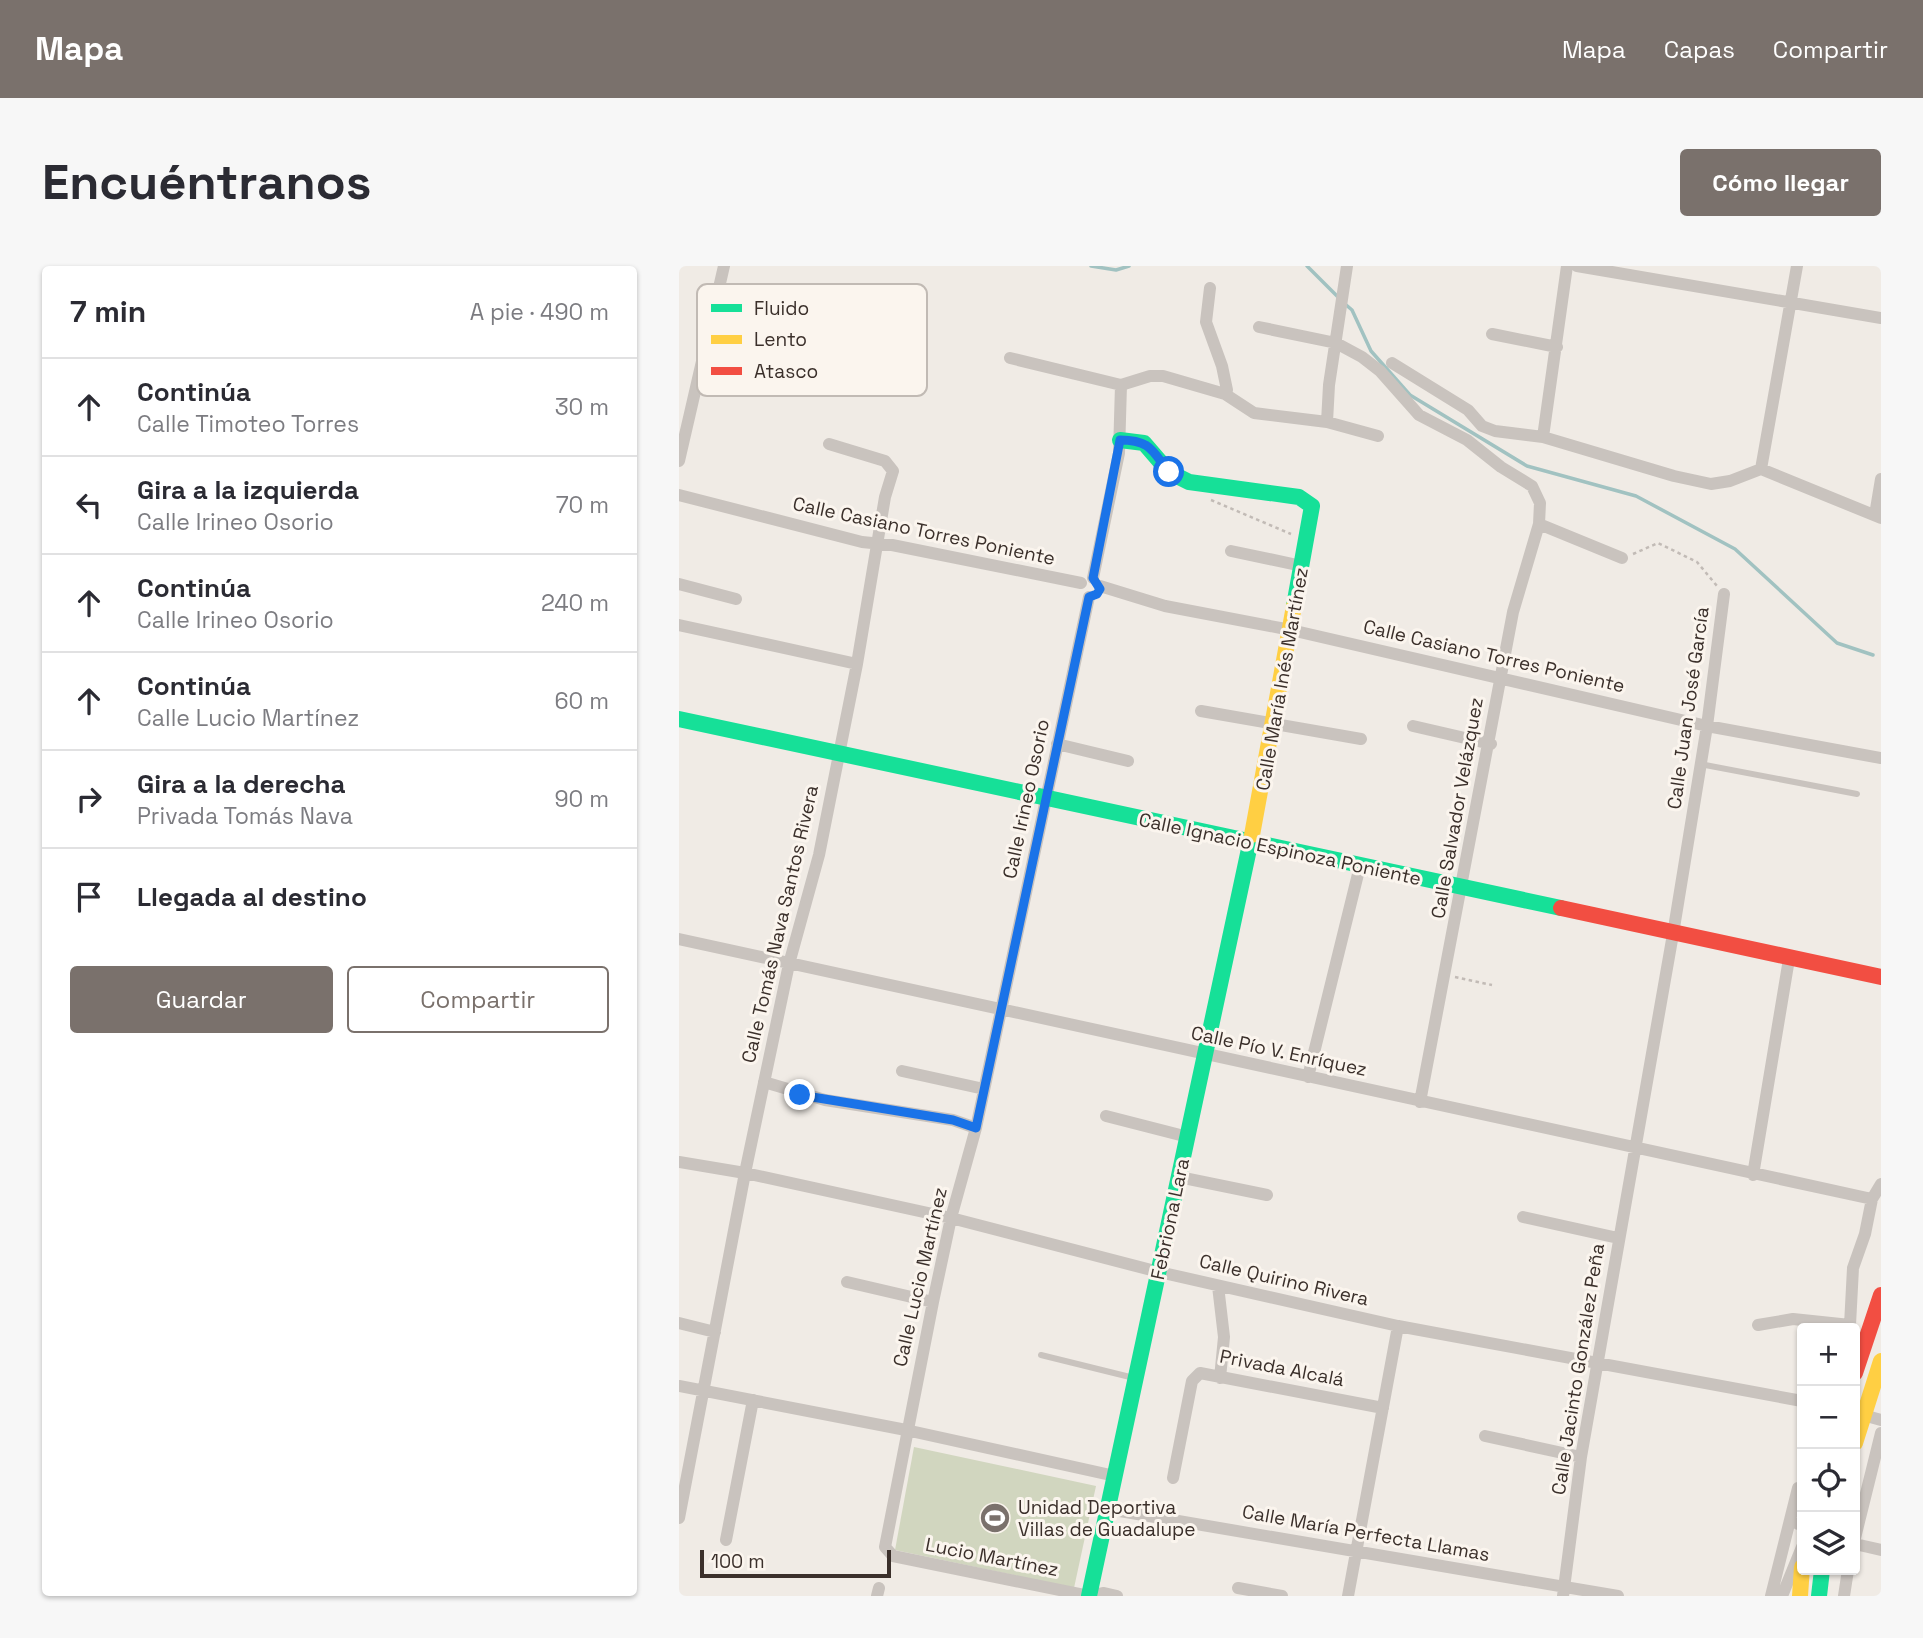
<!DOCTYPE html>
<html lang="es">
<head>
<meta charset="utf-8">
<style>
  :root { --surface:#fff; --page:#f7f7f7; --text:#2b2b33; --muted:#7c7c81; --line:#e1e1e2; --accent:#7a716c }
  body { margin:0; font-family:"Space Grotesk",sans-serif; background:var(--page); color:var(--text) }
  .controls { position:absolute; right:21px; bottom:21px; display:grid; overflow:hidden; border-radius:7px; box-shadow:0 2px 5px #0004 }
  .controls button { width:63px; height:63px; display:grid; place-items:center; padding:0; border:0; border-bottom:2px solid var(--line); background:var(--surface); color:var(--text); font:35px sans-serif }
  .scale { position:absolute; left:21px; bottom:18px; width:191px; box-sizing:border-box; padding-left:7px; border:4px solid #3b302b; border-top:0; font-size:19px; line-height:24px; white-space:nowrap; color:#3b302b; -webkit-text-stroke:5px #fbf5ee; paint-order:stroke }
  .stop { position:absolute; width:21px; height:21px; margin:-16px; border:5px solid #1a73e8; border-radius:50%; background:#fff }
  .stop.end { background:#1a73e8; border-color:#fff; box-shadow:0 2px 7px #0008 }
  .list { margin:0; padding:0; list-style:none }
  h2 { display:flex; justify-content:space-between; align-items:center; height:91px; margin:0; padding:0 28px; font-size:30px }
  h2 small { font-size:23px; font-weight:400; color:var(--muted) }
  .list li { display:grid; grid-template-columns:46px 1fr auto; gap:21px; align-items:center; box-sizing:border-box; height:98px; padding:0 28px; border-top:2px solid var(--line) }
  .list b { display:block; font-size:26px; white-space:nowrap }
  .list p { margin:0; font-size:23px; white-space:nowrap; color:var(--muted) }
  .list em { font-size:23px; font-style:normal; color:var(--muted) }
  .actions { display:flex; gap:14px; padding:21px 28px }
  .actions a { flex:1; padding:16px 0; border:2px solid var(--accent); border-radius:7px; text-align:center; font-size:24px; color:var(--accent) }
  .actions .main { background:var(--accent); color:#fff }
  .icon { flex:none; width:38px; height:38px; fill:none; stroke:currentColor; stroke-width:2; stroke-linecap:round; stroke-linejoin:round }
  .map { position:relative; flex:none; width:1202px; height:1330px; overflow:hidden; border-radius:7px }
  header { display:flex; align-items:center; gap:42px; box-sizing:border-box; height:98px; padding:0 35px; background:var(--accent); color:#fff }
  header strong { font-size:33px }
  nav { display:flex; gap:38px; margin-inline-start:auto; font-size:24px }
  .intro { display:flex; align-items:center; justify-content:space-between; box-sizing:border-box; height:168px; padding:0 42px }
  h1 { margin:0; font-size:49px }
  .button { padding:18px 32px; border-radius:7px; background:var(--accent); color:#fff; font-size:24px; font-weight:700 }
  main { display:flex; gap:42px; padding:0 42px }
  aside { flex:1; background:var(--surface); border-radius:7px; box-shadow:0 2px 5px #0004 }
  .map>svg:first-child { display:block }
  .green { fill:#d1d6bf }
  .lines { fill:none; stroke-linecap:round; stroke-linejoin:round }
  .stream { stroke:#a1c2c1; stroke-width:3.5 }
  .path { stroke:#c2bbb6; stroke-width:2.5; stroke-dasharray:3.5 3.5; stroke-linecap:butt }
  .lane { stroke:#c9c3be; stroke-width:6 }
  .street { stroke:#c9c3be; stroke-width:12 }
  .fast { stroke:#16e098; stroke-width:16 }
  .slow { stroke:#ffcf43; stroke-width:16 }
  .jam { stroke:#f24e42; stroke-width:16 }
  .route { stroke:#1a73e8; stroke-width:9 }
  .labels { text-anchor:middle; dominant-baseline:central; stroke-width:6; stroke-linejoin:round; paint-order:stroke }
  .street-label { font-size:19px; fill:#3b302b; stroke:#fbf5ee }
  .poi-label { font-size:19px; fill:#3b302b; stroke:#fbf5ee; text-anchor:start }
  .key { fill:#fbf5ee; stroke:#c1bab4; stroke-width:2 }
  .key-label { font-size:19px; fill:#3b302b }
</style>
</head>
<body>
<header>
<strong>Mapa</strong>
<nav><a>Mapa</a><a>Capas</a><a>Compartir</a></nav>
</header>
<div class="intro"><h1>Encuéntranos</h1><a class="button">Cómo llegar</a></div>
<main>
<aside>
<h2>7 min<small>A pie · 490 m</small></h2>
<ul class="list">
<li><svg class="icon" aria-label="ahead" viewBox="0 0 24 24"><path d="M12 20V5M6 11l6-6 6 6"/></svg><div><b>Continúa</b><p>Calle Timoteo Torres</p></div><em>30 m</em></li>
<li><svg class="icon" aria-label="left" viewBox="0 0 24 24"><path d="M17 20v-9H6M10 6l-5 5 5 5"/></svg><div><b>Gira a la izquierda</b><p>Calle Irineo Osorio</p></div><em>70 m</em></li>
<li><svg class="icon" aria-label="ahead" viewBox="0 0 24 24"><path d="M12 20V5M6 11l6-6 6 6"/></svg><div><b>Continúa</b><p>Calle Irineo Osorio</p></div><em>240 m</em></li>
<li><svg class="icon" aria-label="ahead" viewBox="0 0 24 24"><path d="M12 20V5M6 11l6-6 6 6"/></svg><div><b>Continúa</b><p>Calle Lucio Martínez</p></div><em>60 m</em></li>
<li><svg class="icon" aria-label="right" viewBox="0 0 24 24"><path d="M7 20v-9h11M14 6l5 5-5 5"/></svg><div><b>Gira a la derecha</b><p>Privada Tomás Nava</p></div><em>90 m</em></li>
<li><svg class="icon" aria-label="arrive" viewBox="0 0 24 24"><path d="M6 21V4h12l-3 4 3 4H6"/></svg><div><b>Llegada al destino</b></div></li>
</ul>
<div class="actions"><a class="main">Guardar</a><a>Compartir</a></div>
</aside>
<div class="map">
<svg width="1202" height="1330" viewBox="0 0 1202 1330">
  <rect width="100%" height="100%" fill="#f0ebe5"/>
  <path class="green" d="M235,1181L417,1220L395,1322L216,1284Z"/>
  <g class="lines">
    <path class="stream" d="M412,0L437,4L450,0
      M628,0L661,33
      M666,38L673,44L692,85L731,129L848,200L957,230L1056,283L1158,377L1194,389"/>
    <path class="path" d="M532,234L612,268
      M954,288L979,277L1018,296L1038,320
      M776,711L813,719"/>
    <path class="lane" d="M1021,498L1178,528
      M362,1089L455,1112"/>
    <path class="street" d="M898,0L1202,52
      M531,22L527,56L543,100L548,124L546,128
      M580,61L657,77L683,91L701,105L740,149L788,174L822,201L853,220L861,237L860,258L943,292
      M813,68L878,81
      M331,92L442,119L471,110H484L546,128L575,147L648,156L699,170
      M713,97L789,144L803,160L816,165L864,171L995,210L1032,218L1051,215L1082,203L1202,252
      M648,156L650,119L668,0
      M864,171L888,0
      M0,195L45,0
      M1082,203L1118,0
      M0,229L183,276L213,279L402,317
      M1196,249L1202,213
      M552,285L623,300
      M414,312L440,187L442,119
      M0,318L57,333
      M421,320L486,340L612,364L1028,460L1202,492
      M410,331L297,862L272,952L254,1036L206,1281L214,1290L410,1330L425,1327L438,1330
      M0,359L178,398
      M522,445L682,473
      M734,460L812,478
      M378,478L449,495
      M0,673L1193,933
      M223,805L305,823
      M629,811L681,600
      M85,816L146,834L274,854L297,862
      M741,836L834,346L860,258
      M427,850L509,871
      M0,896L66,907L272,952L480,1006L719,1060L1123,1135
      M1074,909L1110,693
      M500,911L588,929
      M844,951L939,972
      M168,1016L254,1036
      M539,1020L545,1071L541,1112
      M0,1057L36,1066
      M1079,1059L1114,1053L1171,1059L1174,1002L1186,968L1193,933L1202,918
      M0,1120L227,1164L436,1210
      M1184,1149L1202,1154
      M806,1170L902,1191
      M494,1212L513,1115L521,1107L704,1142
      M429,1243L939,1330
      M0,1252L66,907L110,698L140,589L178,398L206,231L214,205L206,195L150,178
      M1119,1258H1123
      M1176,1272L1202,1167
      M47,1274L74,1134
      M1176,1278L1202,1284
      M559,1322L603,1330
      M198,1330L200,1322
      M669,1330L719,1060
      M884,1330L902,1191L994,668L1028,460L1045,328
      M1092,1330L1119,1222
      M1103,1330L1123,1281
      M1165,1330L1169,1304"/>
    <path class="fast" d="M441,174L465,177L490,206L510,216L620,231L633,240L615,340
      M0,453L882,642
      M410,1330L573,569
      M1140,1330L1143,1304"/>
    <path class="slow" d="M573,569L615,340
      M1176,1177L1202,1095
      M1121,1330L1123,1301"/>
    <path class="jam" d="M882,642L1202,711
      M1176,1107L1202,1029"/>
  </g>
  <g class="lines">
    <path class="route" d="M121,829L274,854L297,862L410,331L418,328L421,323L414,312L441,174C472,174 473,185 490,206"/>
  </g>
  <defs>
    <g id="stadium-disc" transform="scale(1.575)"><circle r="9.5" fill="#7a716c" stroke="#fbf5ee"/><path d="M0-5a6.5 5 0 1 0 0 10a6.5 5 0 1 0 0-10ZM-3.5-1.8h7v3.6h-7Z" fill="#fff"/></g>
  </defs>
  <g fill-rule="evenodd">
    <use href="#stadium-disc" x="316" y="1252"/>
  </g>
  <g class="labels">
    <g class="street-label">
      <text transform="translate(245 265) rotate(12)">Calle Casiano Torres Poniente</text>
      <text transform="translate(815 390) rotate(13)">Calle Casiano Torres Poniente</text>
      <text transform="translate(603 413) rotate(-80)">Calle María Inés Martínez</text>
      <text transform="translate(1009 442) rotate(-82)">Calle Juan José García</text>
      <text transform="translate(347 533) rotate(-78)">Calle Irineo Osorio</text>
      <text transform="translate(778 542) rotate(-80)">Calle Salvador Velázquez</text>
      <text transform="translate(601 583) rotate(12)">Calle Ignacio Espinoza Poniente</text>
      <text transform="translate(101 658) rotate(-77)">Calle Tomás Nava Santos Rivera</text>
      <text transform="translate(600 785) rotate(12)">Calle Pío V. Enríquez</text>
      <text transform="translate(491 953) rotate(-78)">Febriona Lara</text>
      <text transform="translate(241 1011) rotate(-77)">Calle Lucio Martínez</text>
      <text transform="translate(605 1014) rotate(13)">Calle Quirino Rivera</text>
      <text transform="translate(603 1102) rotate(11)">Privada Alcalá</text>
      <text transform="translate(899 1103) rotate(-81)">Calle Jacinto González Peña</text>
      <text transform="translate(687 1267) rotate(10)">Calle María Perfecta Llamas</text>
      <text transform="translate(313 1291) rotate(11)">Lucio Martínez</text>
    </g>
    <g class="poi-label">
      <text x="339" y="1241">Unidad Deportiva<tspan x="339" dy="22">Villas de Guadalupe</tspan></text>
    </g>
  </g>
  <rect x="18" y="18" width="230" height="112" rx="10" class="key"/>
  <rect x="32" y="38" width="31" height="8" fill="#16e098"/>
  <rect x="32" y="69" width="31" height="9" fill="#ffcf43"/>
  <rect x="32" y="101" width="31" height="8" fill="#f24e42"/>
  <g class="key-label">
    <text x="75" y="49">Fluido</text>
    <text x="75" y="80">Lento</text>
    <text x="75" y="112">Atasco</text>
  </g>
</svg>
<div class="controls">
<button>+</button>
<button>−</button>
<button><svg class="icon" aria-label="locate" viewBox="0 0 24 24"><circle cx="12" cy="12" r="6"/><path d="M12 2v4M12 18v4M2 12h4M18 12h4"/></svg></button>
<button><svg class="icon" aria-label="layers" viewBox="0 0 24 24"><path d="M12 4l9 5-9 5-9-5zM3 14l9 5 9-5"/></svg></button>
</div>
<div class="scale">100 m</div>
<div class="stop" style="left:490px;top:206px"></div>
<div class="stop end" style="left:121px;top:829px"></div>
</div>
</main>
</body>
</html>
